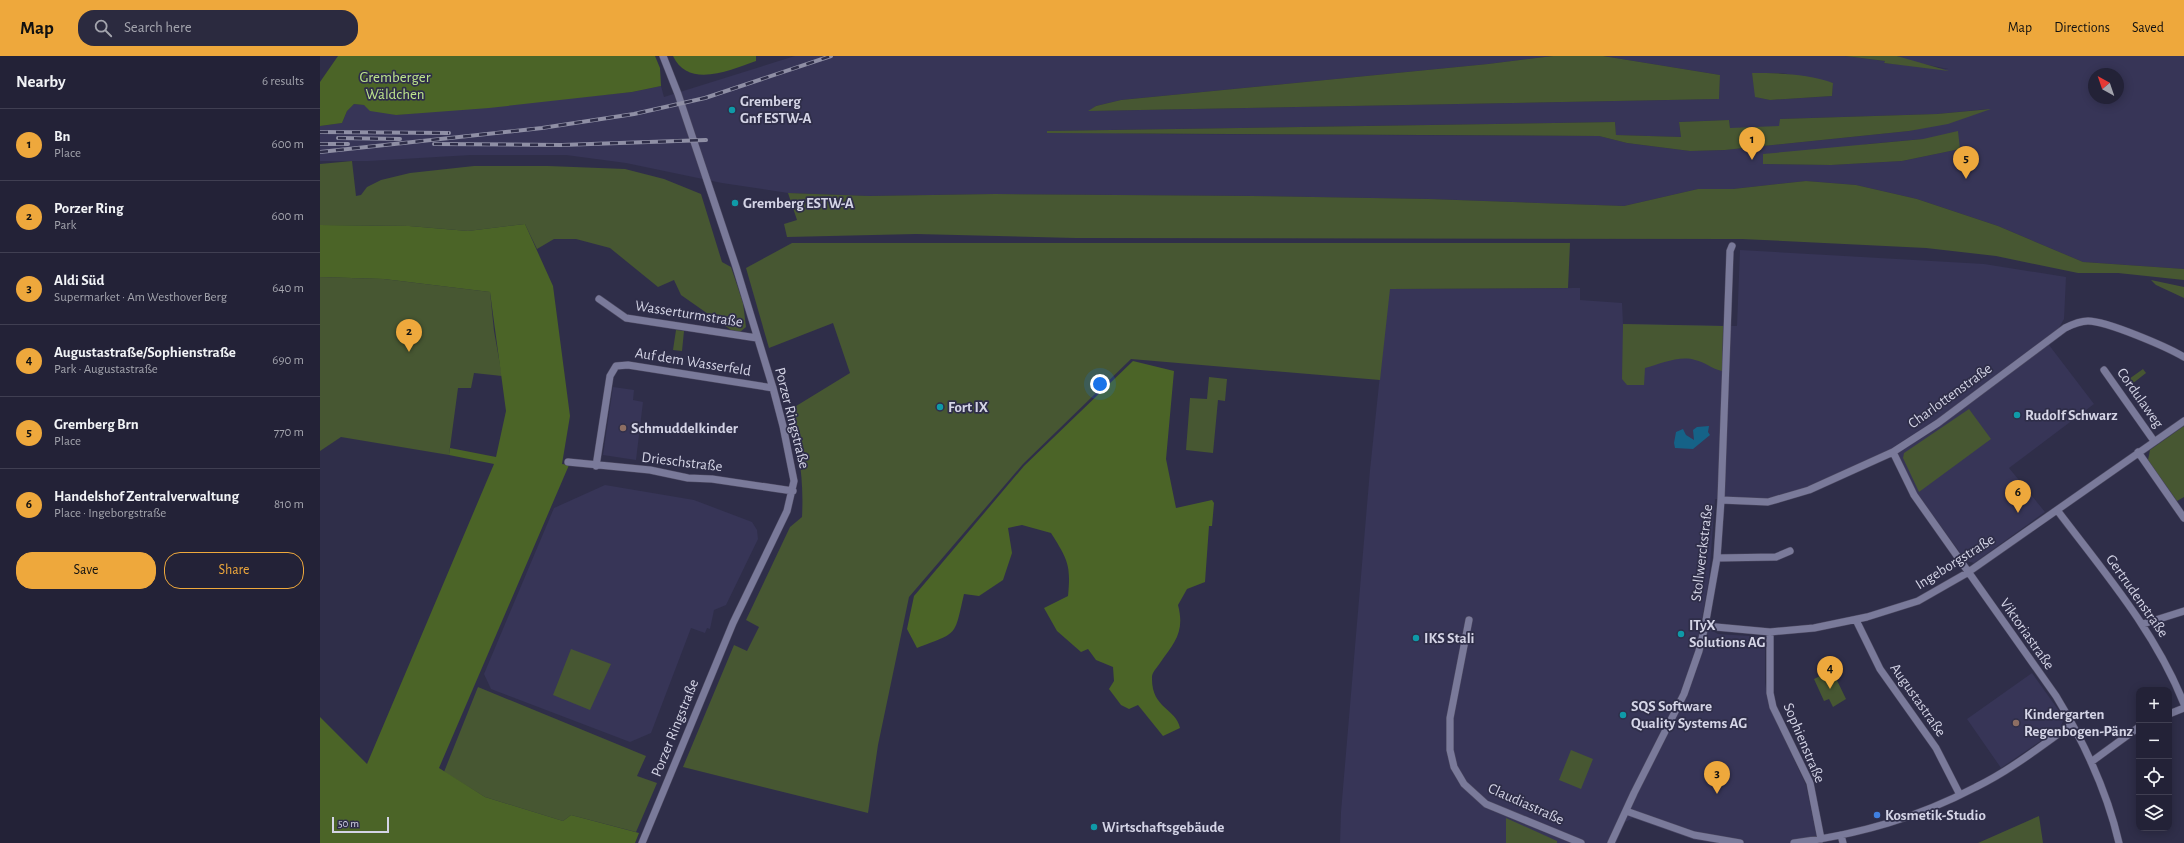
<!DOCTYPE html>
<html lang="en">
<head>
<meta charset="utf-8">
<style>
  :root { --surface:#232237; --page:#2b2a3f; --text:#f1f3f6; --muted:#a3a4ad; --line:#403f52; --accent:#eea83c }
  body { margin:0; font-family:"Alegreya Sans",sans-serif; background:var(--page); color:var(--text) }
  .controls { position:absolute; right:12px; bottom:12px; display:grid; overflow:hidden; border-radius:8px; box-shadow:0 2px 10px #0003 }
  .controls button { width:36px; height:36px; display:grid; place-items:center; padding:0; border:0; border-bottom:1px solid var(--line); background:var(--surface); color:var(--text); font:20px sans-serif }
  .compass { position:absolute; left:1768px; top:12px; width:36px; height:36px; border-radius:50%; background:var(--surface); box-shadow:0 2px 10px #0003; rotate:320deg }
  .scale { position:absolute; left:12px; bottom:10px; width:57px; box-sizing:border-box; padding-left:4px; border:2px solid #d4d4e6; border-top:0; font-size:11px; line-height:14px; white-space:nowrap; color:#d4d4e6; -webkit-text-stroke:3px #2f2e49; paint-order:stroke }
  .you { position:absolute; left:780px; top:328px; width:14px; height:14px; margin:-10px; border:3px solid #fff; border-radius:50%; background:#1a73e8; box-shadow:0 0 0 6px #1a73e833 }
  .badge { display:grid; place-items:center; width:26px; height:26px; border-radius:50%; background:var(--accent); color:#111; font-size:13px; font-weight:700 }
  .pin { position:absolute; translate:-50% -33px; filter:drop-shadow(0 1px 2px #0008) }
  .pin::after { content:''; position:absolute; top:21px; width:14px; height:12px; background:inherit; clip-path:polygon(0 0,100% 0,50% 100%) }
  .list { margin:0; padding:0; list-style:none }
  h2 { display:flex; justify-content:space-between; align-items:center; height:52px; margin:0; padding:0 16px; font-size:17px }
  h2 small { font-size:13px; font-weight:400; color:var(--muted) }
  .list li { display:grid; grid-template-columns:26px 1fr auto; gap:12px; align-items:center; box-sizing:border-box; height:72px; padding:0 16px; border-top:1px solid var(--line) }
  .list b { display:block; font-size:15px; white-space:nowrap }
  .list p { margin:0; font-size:13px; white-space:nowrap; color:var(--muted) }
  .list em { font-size:13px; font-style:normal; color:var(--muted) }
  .actions { display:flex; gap:8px; padding:12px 16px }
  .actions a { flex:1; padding:9px 0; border:1px solid var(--accent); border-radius:16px; text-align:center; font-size:14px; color:var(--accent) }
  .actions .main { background:var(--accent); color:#111 }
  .icon { flex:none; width:22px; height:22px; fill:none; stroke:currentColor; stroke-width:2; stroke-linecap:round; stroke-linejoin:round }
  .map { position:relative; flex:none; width:1864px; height:787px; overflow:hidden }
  header { display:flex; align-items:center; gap:24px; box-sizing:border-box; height:56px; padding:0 20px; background:var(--accent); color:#111 }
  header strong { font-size:19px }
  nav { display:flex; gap:22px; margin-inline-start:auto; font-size:14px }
  .search { width:280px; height:36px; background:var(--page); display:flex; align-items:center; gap:10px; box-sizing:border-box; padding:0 14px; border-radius:16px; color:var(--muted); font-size:15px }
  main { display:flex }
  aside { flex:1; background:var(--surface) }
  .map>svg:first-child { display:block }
  .built { fill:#373557; fill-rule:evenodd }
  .green { fill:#475732 }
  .forest { fill:#4b6427 }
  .water { fill:#156287 }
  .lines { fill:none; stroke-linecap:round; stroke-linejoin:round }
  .minor-casing { stroke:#4d4a62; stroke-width:8 }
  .minor { stroke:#7a7a9a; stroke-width:7 }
  .rail-casing { stroke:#8f8fa5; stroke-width:4 }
  .rail { stroke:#2f2e49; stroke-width:2.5; stroke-dasharray:8; stroke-linecap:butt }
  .culture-dot { fill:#0f9aa8; stroke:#2f2e49; stroke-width:1.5 }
  .education-dot { fill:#8d6e63; stroke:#2f2e49; stroke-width:1.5 }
  .shop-dot { fill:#3f7fe0; stroke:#2f2e49; stroke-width:1.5 }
  .labels { text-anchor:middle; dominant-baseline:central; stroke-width:3.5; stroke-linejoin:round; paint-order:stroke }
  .park-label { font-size:15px; fill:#bde48c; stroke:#2f2e49 }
  .poi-label { font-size:15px; font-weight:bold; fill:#d4d4e6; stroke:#2f2e49; text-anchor:start }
  .street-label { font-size:15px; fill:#d4d4e6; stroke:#2f2e49 }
</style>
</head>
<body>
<header>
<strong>Map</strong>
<div class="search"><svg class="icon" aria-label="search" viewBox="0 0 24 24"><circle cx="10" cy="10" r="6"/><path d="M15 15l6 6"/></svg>Search here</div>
<nav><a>Map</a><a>Directions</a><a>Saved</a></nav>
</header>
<main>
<aside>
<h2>Nearby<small>6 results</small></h2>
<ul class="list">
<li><span class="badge">1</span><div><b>Bn</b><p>Place</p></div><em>600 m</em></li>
<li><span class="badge">2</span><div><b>Porzer Ring</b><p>Park</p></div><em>600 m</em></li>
<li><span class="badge">3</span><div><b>Aldi Süd</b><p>Supermarket · Am Westhover Berg</p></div><em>640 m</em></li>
<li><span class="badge">4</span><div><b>Augustastraße/Sophienstraße</b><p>Park · Augustastraße</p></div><em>690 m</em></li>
<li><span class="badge">5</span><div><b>Gremberg Brn</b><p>Place</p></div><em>770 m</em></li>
<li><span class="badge">6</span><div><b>Handelshof Zentralverwaltung</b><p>Place · Ingeborgstraße</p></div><em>810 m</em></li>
</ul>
<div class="actions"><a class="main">Save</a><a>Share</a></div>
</aside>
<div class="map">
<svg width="1864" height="787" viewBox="0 0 1864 787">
  <rect width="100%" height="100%" fill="#2f2e49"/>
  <path class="built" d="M475,0H1233L1168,8L801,44L776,50L769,55L1399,43L1400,19L1283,0H1525L1565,5L1564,7L1628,13L1588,5L1577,0H1864V213L1763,206L1678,170L1597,143L1536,129L1486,125L1413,133H1378L1304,150L1109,143L931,140L675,138L549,140L468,137L402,127L306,107L246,99H151L48,105H0V70L22,67L27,55L34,48L44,49L76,59L312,36L341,30L344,41ZM1432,17H1462L1513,27L1512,40L1450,44L1436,41ZM1774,18H1798V42H1774ZM1668,53L1589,75L1405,94L1370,95L1307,87L1279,80L832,78L727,75L1295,66L1296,79L1361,81L1359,66L1409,64L1410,72H1448L1460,70V63L1617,58ZM1603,83L1640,93L1582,105L1511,109L1443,108L1548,88Z
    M1420,194L1664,208L1746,221L1744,263L1729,289L1774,348L1689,412L1725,456L1654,507L1646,505L1597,437L1573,394L1506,426L1449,444L1395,443L1389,523L1381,568L1398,578L1445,581V626L1449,650L1486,729L1498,787H1395L1375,784L1313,762L1305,766L1296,787H1020L1021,756L1050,414L1069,233L1260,232V244L1302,247L1303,268L1417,270Z
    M293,331L314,334L313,344L323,346L316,404L283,399Z
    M285,429L374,444L432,466L437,474L438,483L406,549L394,554L390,573L387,572L385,577L371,572L331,677L310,686L171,633L164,618L234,452Z
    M1712,617L1744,662L1741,671L1681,712L1647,663Z"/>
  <path class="green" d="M1233,0H1283L1400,19L1399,43L768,55L776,50L801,44L1168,8Z
    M1525,0H1577L1629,15L1564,7L1565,5Z
    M1432,17C1459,17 1488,18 1513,27L1512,40L1450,44L1435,41Z
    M1671,53L1628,68L1589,75L1405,94L1370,95L1307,87L1279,80L727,77V75L1295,66L1296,79L1361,81L1359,66L1409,64L1410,72L1459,70L1460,63L1617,58Z
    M1638,75L1640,93L1582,105L1511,109L1443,108V98L1603,83Z
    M32,105L36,140L41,139L47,131L61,124L90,117L154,110H228L305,113L344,123L381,138L402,206L411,211L423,247L426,271L420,276L411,274L361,239L354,224L338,231L290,192L256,183H234L217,193L205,168L148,175L89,170L0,169V108Z
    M1486,125L1536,129L1597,143L1678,170L1763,206L1864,213V224L1798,217H1758L1676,200L1606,192L1422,183L755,182L596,178L467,181L464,168L477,164L468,137L549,140L675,138L931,140L1109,143L1304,150L1378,133H1413Z
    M472,187H1250L1248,232L1070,233L1060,324L811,303L703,408L589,541L558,689L548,757L363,711L414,589L427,595L439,571L426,564L470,471L482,461C484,420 479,394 468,355L530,317L513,267L449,292L426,212Z
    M0,221L64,223L170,236L174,275L182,320L154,317L151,332H138L129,399L21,381L0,395Z
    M1831,224L1864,231V242L1836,229Z
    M1303,268L1403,270L1402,315C1392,313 1385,306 1375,304C1360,299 1340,308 1325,312L1324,329H1307L1302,323Z
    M356,274L364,275L362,295L353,294Z
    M1823,313L1826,317L1812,328L1809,323Z
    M889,321L907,323L905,345L898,344L893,397L866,394L870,342L887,343Z
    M1649,353L1671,383L1599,436L1583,402L1584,397Z
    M1864,370V441L1857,445L1828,404L1830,394Z
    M251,593L291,608L270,654L233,639Z
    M1512,614L1526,643L1513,651L1509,643L1504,645L1494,623Z
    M158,631L326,700L317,720L337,727L316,776L251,759L243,765L165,741L124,716Z
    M1251,694L1273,703L1261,733L1239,724Z
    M1719,760L1723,787H1658Z
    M1186,762L1237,785V787H1186Z"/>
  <path class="forest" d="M18,0H335L340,12L341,30L312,36L169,52L76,59L50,55L44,49L34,48L27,55L22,67L0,70V26Z
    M353,0H436V5C411,14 368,33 353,0Z
    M205,168L233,230L250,360L242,408L249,409L119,712L165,741L243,765L251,759L319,777L315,787H0V661L47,708L174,408L129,399L130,392L176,401L186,355L170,236L64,223L0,221V169L89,170L148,175Z
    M813,305L854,315L846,403L856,452L892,444L894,447L892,470H889L885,526L867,533L858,549C865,576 855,586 840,607C837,612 832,616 832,621C831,653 856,652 860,672L843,680L818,649L809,653L801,649L789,633L794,625L793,611L776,604L768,593L761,596L737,575L724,552L748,540C751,509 748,504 731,477L702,469L688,472L692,497L683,524L659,540L644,538C634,581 639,576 597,592L587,573L594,540L704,410Z"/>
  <path class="water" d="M1389,370L1388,376L1390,379L1373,393L1355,392L1354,387L1356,376L1363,373L1366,379L1374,384L1373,374L1377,371Z"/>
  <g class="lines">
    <g class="minor-casing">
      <path id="minor" d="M279,243L306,262L437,282
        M1784,314L1834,385
        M1573,396L1594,439L1736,640C1764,686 1787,735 1799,787
        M1818,396L1864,462
        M248,406L330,414L368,422L392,423L473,435
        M276,410L290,320L296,310L308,309L453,332
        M1401,444L1448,446L1489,434L1573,396L1618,367L1745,272C1753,268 1760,265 1768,265C1787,265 1847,291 1864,301
        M1737,454C1784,516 1835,575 1864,648
        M1397,502L1456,501L1470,495
        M1149,564L1130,662V694L1134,711L1144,728L1166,748L1261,787
        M1536,564L1560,613L1616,692L1640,739
        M1823,568L1864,555
        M1385,570L1450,576L1494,572L1547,561L1598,545L1647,517L1864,365
        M1450,576V637L1453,651L1490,727L1501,783
        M1849,658L1864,652
        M1771,706L1819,671
        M1306,755L1374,779L1420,787
        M1521,779L1523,787
        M322,787L413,567L467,455L474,425L463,370L453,332L416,211L358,38L343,0
        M1291,787L1314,737L1364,638L1379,595L1385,570L1397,502L1401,444L1410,195L1412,190
        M1474,787C1540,778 1597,762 1656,731C1691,714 1721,690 1752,668"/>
    </g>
    <use href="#minor" class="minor"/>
    <g class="rail-casing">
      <path id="rail" d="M0,76L129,77
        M18,82L80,83
        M0,88H28
        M114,88L242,89L386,84
        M0,96L222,72L314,58L385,42L511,0"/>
    </g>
    <use href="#rail" class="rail"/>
  </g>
  <g class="culture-dot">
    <circle cx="412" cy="54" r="4"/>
    <circle cx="415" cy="147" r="4"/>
    <circle cx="620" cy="351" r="4"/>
    <circle cx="1697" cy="359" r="4"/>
    <circle cx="1361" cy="578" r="4"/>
    <circle cx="1096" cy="582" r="4"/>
    <circle cx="1303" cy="659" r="4"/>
    <circle cx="774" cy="771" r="4"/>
  </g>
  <g class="education-dot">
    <circle cx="303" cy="372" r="4"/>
    <circle cx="1696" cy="667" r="4"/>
  </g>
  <circle class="shop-dot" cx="1557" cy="759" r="4"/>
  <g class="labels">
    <g class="park-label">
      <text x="75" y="21">Gremberger<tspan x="75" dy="17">Wäldchen</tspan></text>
    </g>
    <g class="poi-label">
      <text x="420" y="45">Gremberg<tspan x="420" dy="17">Gnf ESTW-A</tspan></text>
      <text x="423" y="147">Gremberg ESTW-A</text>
      <text x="628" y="351">Fort IX</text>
      <text x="1705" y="359">Rudolf Schwarz</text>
      <text x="311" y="372">Schmuddelkinder</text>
      <text x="1369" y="569">ITyX<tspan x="1369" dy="17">Solutions AG</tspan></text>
      <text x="1104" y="582">IKS Stali</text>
      <text x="1311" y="650">SQS Software<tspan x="1311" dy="17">Quality Systems AG</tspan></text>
      <text x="1704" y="658">Kindergarten<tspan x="1704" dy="17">Regenbogen-Pänz</tspan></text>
      <text x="1565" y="759">Kosmetik-Studio</text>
      <text x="782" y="771">Wirtschaftsgebäude</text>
    </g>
    <g class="street-label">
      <text transform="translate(369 258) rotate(9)">Wasserturmstraße</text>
      <text transform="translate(373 306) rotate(9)">Auf dem Wasserfeld</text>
      <text transform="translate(1630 340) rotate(-36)">Charlottenstraße</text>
      <text transform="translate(1820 342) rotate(55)">Cordulaweg</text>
      <text transform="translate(472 362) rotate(76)">Porzer Ringstraße</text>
      <text transform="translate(362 406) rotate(7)">Drieschstraße</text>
      <text transform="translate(1382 497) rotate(-83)">Stollwerckstraße</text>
      <text transform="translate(1635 506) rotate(-32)">Ingeborgstraße</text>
      <text transform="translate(1817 540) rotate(55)">Gertrudenstraße</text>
      <text transform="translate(1707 578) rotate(55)">Viktoriastraße</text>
      <text transform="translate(1598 644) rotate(55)">Augustastraße</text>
      <text transform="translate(355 672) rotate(-68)">Porzer Ringstraße</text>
      <text transform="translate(1484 687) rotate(67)">Sophienstraße</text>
      <text transform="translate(1206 748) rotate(24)">Claudiastraße</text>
    </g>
  </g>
</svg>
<div class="controls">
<button>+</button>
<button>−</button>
<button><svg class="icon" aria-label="locate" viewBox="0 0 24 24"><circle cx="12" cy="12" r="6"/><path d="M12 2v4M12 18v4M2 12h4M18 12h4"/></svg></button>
<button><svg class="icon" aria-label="layers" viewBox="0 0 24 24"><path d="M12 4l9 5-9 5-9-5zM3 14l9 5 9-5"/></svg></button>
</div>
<svg class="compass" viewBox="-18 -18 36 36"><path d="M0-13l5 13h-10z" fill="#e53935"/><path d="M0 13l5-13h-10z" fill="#a3a4ad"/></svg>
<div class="scale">50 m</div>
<div class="you"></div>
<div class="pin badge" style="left:1432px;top:104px">1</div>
<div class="pin badge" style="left:89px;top:296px">2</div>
<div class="pin badge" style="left:1397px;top:738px">3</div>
<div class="pin badge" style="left:1510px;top:633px">4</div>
<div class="pin badge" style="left:1646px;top:123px">5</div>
<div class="pin badge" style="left:1698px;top:457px">6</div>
</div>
</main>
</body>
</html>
